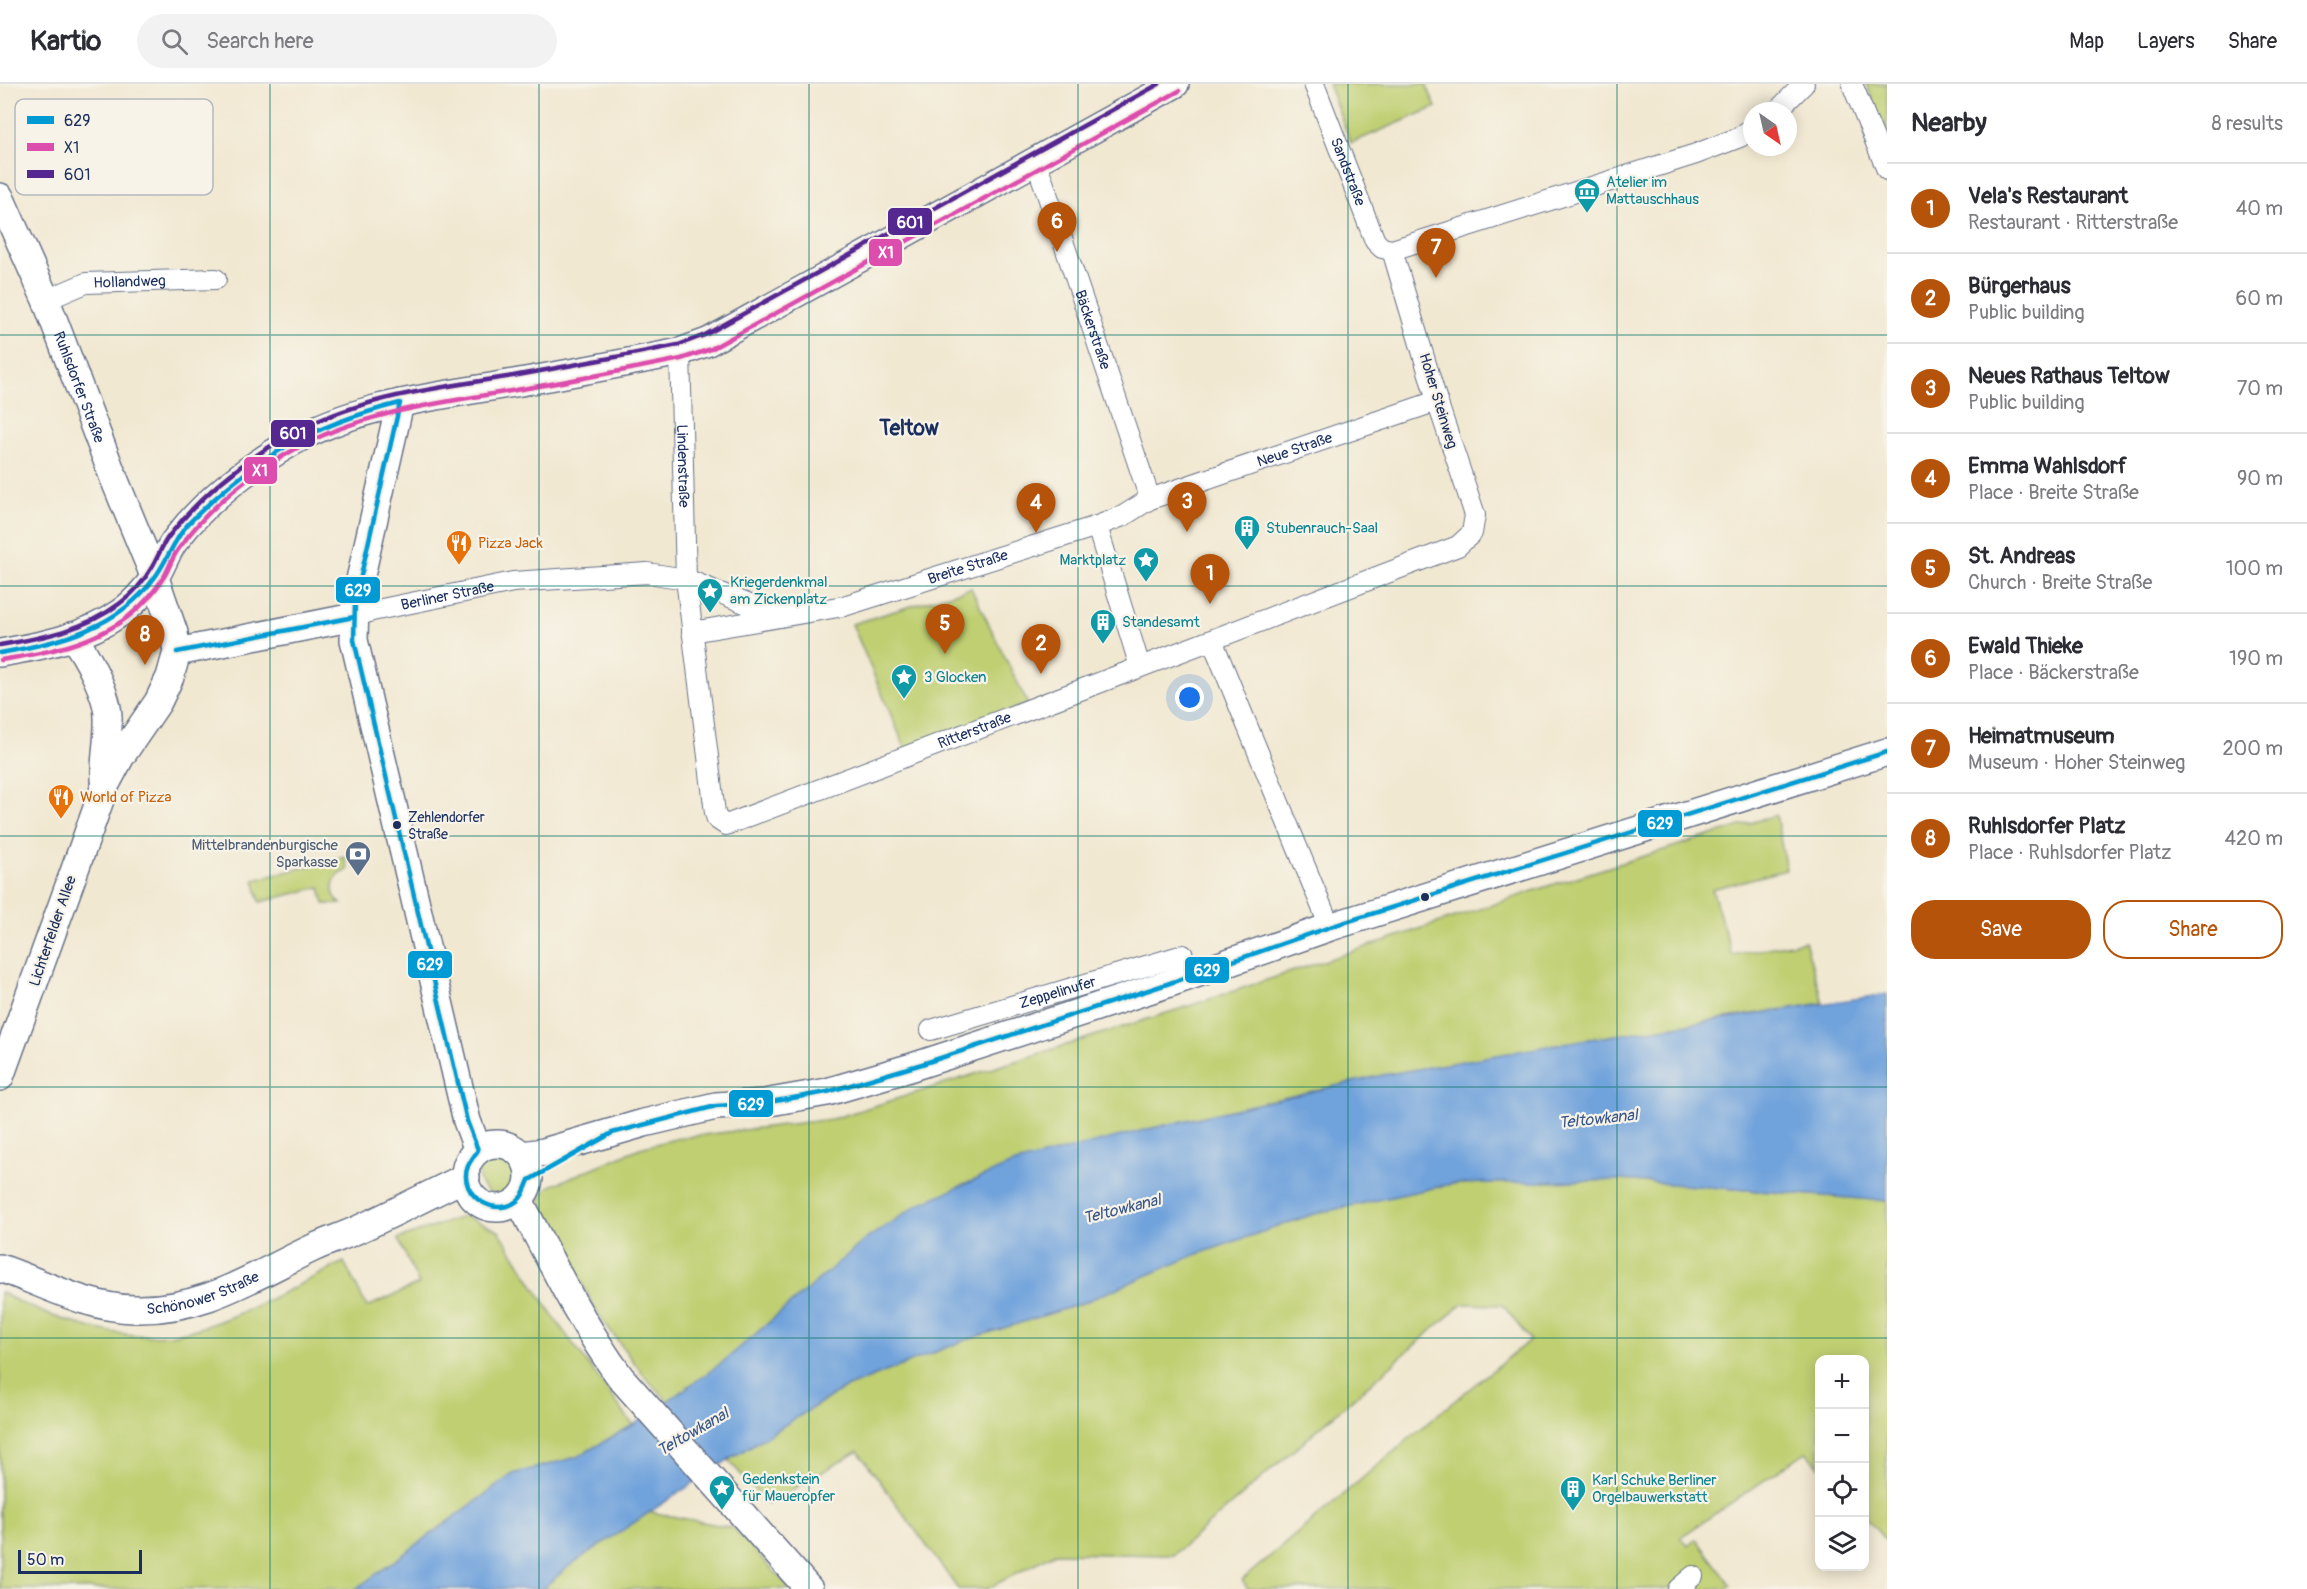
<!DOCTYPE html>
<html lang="en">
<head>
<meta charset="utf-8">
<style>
  :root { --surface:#fff; --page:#f2f2f3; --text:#2b2b33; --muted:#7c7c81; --line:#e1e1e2; --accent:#b45309 }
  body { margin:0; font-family:Pangolin,sans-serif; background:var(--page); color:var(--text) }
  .controls { position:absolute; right:18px; bottom:18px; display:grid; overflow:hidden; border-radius:12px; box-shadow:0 3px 15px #0003 }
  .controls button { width:54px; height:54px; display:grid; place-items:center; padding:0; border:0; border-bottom:2px solid var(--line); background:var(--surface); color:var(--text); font:30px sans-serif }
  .compass { position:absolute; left:1743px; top:18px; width:54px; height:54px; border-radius:50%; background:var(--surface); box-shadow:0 3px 15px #0003; rotate:146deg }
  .scale { position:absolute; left:18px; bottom:15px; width:124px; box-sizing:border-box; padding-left:6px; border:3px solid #1b2f5e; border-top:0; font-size:16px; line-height:21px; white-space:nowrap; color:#1b2f5e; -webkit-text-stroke:4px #f7f3e8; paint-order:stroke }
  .you { position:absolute; left:1190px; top:614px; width:21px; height:21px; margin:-15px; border:4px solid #fff; border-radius:50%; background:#1a73e8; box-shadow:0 0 0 9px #1a73e833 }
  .badge { display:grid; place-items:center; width:39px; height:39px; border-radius:50%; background:var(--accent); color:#fff; font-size:20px; font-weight:700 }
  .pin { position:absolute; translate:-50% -50px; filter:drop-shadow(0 2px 3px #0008) }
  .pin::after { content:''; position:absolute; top:32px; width:21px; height:18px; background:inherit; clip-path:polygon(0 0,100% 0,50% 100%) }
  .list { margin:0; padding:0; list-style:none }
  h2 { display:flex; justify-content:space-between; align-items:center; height:78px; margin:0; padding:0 24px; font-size:26px }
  h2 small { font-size:20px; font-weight:400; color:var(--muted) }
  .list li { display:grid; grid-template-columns:39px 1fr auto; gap:18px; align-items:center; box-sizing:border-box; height:90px; padding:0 24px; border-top:2px solid var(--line) }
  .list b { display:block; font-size:22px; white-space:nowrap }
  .list p { margin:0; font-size:20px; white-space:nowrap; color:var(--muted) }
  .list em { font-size:20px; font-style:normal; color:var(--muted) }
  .actions { display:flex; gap:12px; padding:18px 24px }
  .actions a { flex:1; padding:14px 0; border:2px solid var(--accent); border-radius:24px; text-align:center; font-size:21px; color:var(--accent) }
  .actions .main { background:var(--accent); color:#fff }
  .icon { flex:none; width:33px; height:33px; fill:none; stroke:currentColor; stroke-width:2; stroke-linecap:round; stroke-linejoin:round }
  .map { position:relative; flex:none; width:1887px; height:1505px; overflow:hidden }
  header { display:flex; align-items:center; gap:36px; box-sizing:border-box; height:84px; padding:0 30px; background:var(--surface); border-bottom:2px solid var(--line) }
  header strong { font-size:28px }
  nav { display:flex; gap:33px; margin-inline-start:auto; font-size:21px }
  .search { width:420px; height:54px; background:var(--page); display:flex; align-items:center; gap:15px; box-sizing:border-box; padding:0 21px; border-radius:33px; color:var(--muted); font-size:22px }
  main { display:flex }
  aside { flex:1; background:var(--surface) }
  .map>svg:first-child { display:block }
  .green { fill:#bfcf71; stroke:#6d7f68; stroke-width:1.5 }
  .water { fill:#70a2db; stroke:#46689c; stroke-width:1.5 }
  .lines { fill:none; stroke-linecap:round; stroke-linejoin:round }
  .street-casing { stroke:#667086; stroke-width:22 }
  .secondary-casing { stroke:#667086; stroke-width:30 }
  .street { stroke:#fff; stroke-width:20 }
  .secondary { stroke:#fff; stroke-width:27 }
  .bus-1-casing { stroke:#f7f3e8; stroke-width:9 }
  .bus-2-casing { stroke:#f7f3e8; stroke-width:9 }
  .bus-3-casing { stroke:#f7f3e8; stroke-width:9 }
  .bus-1 { stroke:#009bd5; stroke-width:4.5 }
  .bus-2 { stroke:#dd4dae; stroke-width:4.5 }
  .bus-3 { stroke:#542791; stroke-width:4.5 }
  .grid { fill:none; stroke:#0f766e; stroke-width:1.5; stroke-opacity:0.55 }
  .bus-dot { fill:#1b2f5e; stroke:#f7f3e8; stroke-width:2 }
  .labels { text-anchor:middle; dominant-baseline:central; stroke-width:4.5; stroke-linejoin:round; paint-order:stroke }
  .bus-label { font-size:14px; fill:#1b2f5e; stroke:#f7f3e8; text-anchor:start }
  .street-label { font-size:15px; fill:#1b2f5e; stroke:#f7f3e8 }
  .culture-label { font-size:15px; fill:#0d838f; stroke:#f7f3e8; text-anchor:start }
  .food-label { font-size:15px; fill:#c56008; stroke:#f7f3e8; text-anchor:start }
  .service-label { font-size:15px; fill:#4e5e75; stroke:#f7f3e8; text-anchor:end }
  .water-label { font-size:16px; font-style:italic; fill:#39578a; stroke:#f7f3e8 }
  .district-label { font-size:21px; font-weight:bold; fill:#1b2f5e; stroke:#f7f3e8 }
  .key { fill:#f7f3e8; stroke:#b5b8bf; stroke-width:1.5 }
  .key-label { font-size:16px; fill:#1b2f5e }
  .line-badge { stroke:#f7f3e8; stroke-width:2 }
  .badge-label { font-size:16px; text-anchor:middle; font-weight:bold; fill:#fff }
</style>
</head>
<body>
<header>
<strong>Kartio</strong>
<div class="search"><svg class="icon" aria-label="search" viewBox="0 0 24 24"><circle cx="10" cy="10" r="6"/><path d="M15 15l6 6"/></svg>Search here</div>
<nav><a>Map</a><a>Layers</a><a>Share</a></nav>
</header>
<main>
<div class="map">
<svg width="1887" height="1505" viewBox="0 0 1887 1505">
  <rect width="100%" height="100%" fill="#f7f3e8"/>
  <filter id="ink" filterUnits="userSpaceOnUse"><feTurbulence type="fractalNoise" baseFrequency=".0167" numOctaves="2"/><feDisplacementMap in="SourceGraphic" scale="12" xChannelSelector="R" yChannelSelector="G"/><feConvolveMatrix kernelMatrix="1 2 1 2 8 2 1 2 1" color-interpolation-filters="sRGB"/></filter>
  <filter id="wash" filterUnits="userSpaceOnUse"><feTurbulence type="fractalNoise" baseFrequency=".008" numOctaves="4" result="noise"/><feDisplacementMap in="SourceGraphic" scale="24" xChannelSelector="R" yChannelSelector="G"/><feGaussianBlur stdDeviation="1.35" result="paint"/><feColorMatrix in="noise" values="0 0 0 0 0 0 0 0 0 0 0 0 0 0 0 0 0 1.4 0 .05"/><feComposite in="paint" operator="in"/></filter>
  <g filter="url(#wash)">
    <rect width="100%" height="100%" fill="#f1e8d1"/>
    <path class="green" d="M1328,0H1426L1436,23L1351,59Z
      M1866,0H1887V51Z
      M971,504L1028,620L906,666L852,540Z
      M1776,731L1786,786L1712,805L1732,871L1805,857L1823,919L1577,957L1383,991L1144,1046L866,1155L723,1278L668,1317L645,1293L598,1230L541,1120V1113L548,1103L640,1064L679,1054L832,1035L890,1017L1192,921L1548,802Z
      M345,773L348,786L338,791C330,802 332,812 341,820H324L320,803L260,818L254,796Z
      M479 1091a19 19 0 1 1 38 0a19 19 0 1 1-38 0Z
      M1621,1096L1887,1117V1458L1865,1433L1864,1276H1820L1819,1382L1806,1368L1681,1453L1688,1462L1696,1455L1731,1501L1726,1505H1248L1242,1496L1437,1331L1530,1256L1503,1221L1462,1220L1173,1471L1055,1469L987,1505H958L858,1367L768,1420L728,1376L843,1305L960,1258L1080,1220L1195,1171L1314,1130L1451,1100Z
      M465,1132L499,1147L557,1238L633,1341L577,1373L513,1390L356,1505H0V1208C50,1236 132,1263 189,1247C242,1233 295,1202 344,1178L367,1223L419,1200L398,1155Z
      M650,1428L733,1444L791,1505H542L572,1480Z"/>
    <path class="water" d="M1887,910V1117L1621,1096L1451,1100L1314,1130L1195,1171L1080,1220L960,1258L843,1305L728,1376L572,1480L542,1505H356L513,1390L577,1373L633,1341L723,1278L866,1155L919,1120L1012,1080L1144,1046L1383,991L1577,957Z"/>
  </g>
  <g filter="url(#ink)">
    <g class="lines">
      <g class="street-casing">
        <g id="street">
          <path id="s1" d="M1314,0L1375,157L1382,164L1392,166L1696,70L1740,53L1752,44"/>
          <path d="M1852,0L1887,86"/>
          <path d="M1777,27L1804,0"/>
          <path id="s2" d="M1036,77L1150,415"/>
          <path id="s3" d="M46,216L86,199L216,195"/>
          <path id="s4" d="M680,268L686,495L715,729L717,735L726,741L1458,462L1472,449L1475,431L1437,317L1392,166"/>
          <path d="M1097,442L1140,583"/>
          <path id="s5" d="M354,533L372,527L513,498L647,489L686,495L779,533"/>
          <path id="s6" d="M692,548L844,522L1097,442L1123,432L1150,415L1437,317"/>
          <path d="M1212,556L1330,843"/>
          <path id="s7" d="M931,946L1183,871"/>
          <path d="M1678,1505L1693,1492"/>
        </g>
      </g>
      <g class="secondary-casing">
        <g id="secondary">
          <path id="s8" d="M0,113L46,216L113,392L155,494L174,549L177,568L170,593L158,618L121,672L105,702L0,993"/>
          <path d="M400,319L355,518L354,556L467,1037L478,1066"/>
          <path d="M72,552C86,569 108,611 108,633C109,654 104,674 105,695"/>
          <path d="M177,568L354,533"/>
          <path d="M0,569C41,562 85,554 120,529C132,521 146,505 155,493C163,481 167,465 177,454C207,415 249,383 292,358C354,322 427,314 496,302C558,292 619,280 680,268L708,258L1175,0"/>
          <circle cx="497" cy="1092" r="32"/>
          <path d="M522,1071L544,1068L644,1039L716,1022L764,1019L827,1008L909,984L1167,900L1330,843L1887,668"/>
          <path d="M519,1116C551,1177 580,1238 621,1294L809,1505"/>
          <path id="s9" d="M0,1184C44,1199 87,1224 134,1225C204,1227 253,1192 313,1164C328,1157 344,1152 359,1145C395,1129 430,1110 466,1093"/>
        </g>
      </g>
      <use href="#street" class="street"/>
      <use href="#secondary" class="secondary"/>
      <g class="bus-1-casing">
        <path id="bus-1" d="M400,319L355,518L354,556L467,1037L478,1066
          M177,568L354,533
          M0,569C58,559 119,544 155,493C168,475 174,455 189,439C253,374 312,341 400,319
          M478,1066C475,1071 470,1077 468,1082C456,1112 500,1138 521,1113C524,1109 527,1101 529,1096
          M529,1096L612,1049L716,1022L764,1019L827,1008L922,980L1167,900L1330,843L1887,668"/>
      </g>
      <g class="bus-2-casing">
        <path id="bus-2" d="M1,576C45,569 93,560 129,532C143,521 156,506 165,491C170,482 173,471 180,463C209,422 253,388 297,364C364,327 442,319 516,306C571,297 626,286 681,275L711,265L1179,7"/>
      </g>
      <g class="bus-3-casing">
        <path id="bus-3" d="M0,561C41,554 85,546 119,520C132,511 144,497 152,483C158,473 162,461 169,452C201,411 242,378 286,353C355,313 436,304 513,292C568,282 623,272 678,261L705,251L1159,0"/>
      </g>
      <use href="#bus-1" class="bus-1"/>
      <use href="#bus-2" class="bus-2"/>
      <use href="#bus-3" class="bus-3"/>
    </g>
  </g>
  <path class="grid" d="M270,0V1505M539,0V1505M809,0V1505M1078,0V1505M1348,0V1505M1617,0V1505M0,251H1887M0,502H1887M0,752H1887M0,1003H1887M0,1254H1887"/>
  <defs>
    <g id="museum-pin" transform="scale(1.35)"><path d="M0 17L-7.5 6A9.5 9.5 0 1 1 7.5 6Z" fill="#0f9aa8" stroke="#f7f3e8"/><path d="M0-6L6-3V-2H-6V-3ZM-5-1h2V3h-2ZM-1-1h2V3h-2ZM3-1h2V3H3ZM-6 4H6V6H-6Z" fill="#fff"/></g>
    <g id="building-pin" transform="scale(1.35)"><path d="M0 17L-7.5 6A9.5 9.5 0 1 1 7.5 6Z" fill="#0f9aa8" stroke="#f7f3e8"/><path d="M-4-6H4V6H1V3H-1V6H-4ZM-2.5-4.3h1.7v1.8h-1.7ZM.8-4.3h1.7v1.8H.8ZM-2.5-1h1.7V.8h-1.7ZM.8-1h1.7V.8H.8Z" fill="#fff"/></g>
    <g id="restaurant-pin" transform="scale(1.35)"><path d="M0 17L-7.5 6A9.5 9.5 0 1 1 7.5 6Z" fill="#e8710a" stroke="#f7f3e8"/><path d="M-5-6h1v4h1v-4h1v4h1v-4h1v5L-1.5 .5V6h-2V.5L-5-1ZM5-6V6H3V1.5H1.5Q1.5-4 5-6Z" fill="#fff"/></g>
    <g id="sight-pin" transform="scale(1.35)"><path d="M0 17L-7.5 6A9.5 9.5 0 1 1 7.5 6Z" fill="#0f9aa8" stroke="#f7f3e8"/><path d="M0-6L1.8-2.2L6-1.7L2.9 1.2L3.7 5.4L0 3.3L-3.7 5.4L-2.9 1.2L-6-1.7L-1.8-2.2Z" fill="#fff"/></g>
    <g id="bank-pin" transform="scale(1.35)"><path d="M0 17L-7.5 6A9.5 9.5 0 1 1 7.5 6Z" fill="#5c6f8a" stroke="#f7f3e8"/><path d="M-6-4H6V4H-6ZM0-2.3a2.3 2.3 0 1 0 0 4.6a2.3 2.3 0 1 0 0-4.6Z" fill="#fff"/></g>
  </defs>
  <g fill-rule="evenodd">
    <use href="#museum-pin" x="1587" y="107"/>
    <use href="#building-pin" x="1247" y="444"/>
    <use href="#restaurant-pin" x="459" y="459"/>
    <use href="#sight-pin" x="1146" y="476"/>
    <use href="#sight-pin" x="710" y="507"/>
    <use href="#building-pin" x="1103" y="538"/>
    <use href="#sight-pin" x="904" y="593"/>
    <use href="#restaurant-pin" x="61" y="713"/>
    <use href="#bank-pin" x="358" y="770"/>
    <use href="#sight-pin" x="722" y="1404"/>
    <use href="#building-pin" x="1573" y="1405"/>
  </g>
  <g class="bus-dot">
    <circle cx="397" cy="741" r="5"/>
    <circle cx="1425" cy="813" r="5"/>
  </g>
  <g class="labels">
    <g class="bus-label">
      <text x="408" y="733">Zehlendorfer<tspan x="408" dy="17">Straße</tspan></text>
    </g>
    <g class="street-label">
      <text stroke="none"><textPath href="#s1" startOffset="94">Sandstraße</textPath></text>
      <text stroke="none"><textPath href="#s3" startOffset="87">Hollandweg</textPath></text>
      <text stroke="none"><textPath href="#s2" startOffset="178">Bäckerstraße</textPath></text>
      <text stroke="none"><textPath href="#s8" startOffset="206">Ruhlsdorfer Straße</textPath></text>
      <text transform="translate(1438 317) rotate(73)">Hoher Steinweg</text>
      <text stroke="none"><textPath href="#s6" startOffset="632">Neue Straße</textPath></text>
      <text stroke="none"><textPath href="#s4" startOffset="114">Lindenstraße</textPath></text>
      <text stroke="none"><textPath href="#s6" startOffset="284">Breite Straße</textPath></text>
      <text stroke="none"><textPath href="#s5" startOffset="96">Berliner Straße</textPath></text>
      <text stroke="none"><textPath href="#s4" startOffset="746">Ritterstraße</textPath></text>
      <text transform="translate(53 847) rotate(-71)">Lichterfelder Allee</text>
      <text stroke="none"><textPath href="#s7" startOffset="132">Zeppelinufer</textPath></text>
      <text stroke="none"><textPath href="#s9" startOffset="212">Schönower Straße</textPath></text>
    </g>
    <g class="culture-label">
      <text x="1606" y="98">Atelier im<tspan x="1606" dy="17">Mattauschhaus</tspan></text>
      <text x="1266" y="444">Stubenrauch-Saal</text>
      <text x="1126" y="476" text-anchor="end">Marktplatz</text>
      <text x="730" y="498">Kriegerdenkmal<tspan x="730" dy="17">am Zickenplatz</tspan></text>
      <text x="1122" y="538">Standesamt</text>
      <text x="924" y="593">3 Glocken</text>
      <text x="742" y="1395">Gedenkstein<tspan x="742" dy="17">für Maueropfer</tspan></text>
      <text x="1592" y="1396">Karl Schuke Berliner<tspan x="1592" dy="17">Orgelbauwerkstatt</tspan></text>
    </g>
    <g class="food-label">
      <text x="478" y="459">Pizza Jack</text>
      <text x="80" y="713">World of Pizza</text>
    </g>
    <g class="service-label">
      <text x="338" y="761">Mittelbrandenburgische<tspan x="338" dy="17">Sparkasse</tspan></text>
    </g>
    <g class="water-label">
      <text transform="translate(1598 1035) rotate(-6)">Teltowkanal</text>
      <text transform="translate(1122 1125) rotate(-14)">Teltowkanal</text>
      <text transform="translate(693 1348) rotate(-30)">Teltowkanal</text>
    </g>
    <g class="district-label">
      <text x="909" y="344">Teltow</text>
    </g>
  </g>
  <rect x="15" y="15" width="198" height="96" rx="9" class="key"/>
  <rect x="27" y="32" width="27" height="8" fill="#009bd5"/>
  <rect x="27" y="59" width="27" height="8" fill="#dd4dae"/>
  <rect x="27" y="86" width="27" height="8" fill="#542791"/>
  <g class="key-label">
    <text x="64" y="42">629</text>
    <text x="64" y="69">X1</text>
    <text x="64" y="96">601</text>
  </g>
  <g class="line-badge">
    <rect x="887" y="123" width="46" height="29" rx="6" fill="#542791"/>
    <rect x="868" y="154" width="35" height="29" rx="6" fill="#dd4dae"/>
    <rect x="270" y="335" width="46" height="29" rx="6" fill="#542791"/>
    <rect x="243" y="372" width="35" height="29" rx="6" fill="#dd4dae"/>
    <rect x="335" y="492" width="46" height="28" rx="6" fill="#009bd5"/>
    <rect x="1637" y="725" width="46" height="29" rx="6" fill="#009bd5"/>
    <rect x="407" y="866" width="46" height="29" rx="6" fill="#009bd5"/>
    <rect x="1184" y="872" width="46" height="28" rx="6" fill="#009bd5"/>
    <rect x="728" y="1005" width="46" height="29" rx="6" fill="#009bd5"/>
  </g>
  <g class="badge-label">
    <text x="910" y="144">601</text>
    <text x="886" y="174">X1</text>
    <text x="293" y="355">601</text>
    <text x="260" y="392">X1</text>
    <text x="358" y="512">629</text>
    <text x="1660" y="745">629</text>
    <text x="430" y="886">629</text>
    <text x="1207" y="892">629</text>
    <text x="751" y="1026">629</text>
  </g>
</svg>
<div class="controls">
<button>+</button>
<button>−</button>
<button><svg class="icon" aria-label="locate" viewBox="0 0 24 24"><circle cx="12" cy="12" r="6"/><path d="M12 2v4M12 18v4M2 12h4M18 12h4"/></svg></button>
<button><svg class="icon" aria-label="layers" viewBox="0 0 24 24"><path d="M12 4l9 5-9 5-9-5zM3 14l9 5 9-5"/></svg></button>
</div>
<svg class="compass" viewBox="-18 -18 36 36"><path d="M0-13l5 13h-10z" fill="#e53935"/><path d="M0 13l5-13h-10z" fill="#7c7c81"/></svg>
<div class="scale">50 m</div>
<div class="you"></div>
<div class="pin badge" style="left:1210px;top:520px">1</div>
<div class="pin badge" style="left:1041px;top:590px">2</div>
<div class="pin badge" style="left:1187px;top:448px">3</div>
<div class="pin badge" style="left:1036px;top:449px">4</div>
<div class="pin badge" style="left:945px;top:570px">5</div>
<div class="pin badge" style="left:1057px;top:168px">6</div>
<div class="pin badge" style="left:1436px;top:194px">7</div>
<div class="pin badge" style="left:145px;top:581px">8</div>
</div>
<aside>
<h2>Nearby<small>8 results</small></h2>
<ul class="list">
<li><span class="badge">1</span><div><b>Vela's Restaurant</b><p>Restaurant · Ritterstraße</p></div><em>40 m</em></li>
<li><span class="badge">2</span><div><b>Bürgerhaus</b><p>Public building</p></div><em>60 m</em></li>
<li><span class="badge">3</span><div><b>Neues Rathaus Teltow</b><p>Public building</p></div><em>70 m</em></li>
<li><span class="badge">4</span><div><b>Emma Wahlsdorf</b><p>Place · Breite Straße</p></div><em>90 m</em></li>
<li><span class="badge">5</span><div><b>St. Andreas</b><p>Church · Breite Straße</p></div><em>100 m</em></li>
<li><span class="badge">6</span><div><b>Ewald Thieke</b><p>Place · Bäckerstraße</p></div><em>190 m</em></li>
<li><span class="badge">7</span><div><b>Heimatmuseum</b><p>Museum · Hoher Steinweg</p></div><em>200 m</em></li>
<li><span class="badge">8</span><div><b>Ruhlsdorfer Platz</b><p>Place · Ruhlsdorfer Platz</p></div><em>420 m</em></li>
</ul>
<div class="actions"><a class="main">Save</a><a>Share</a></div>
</aside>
</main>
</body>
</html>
